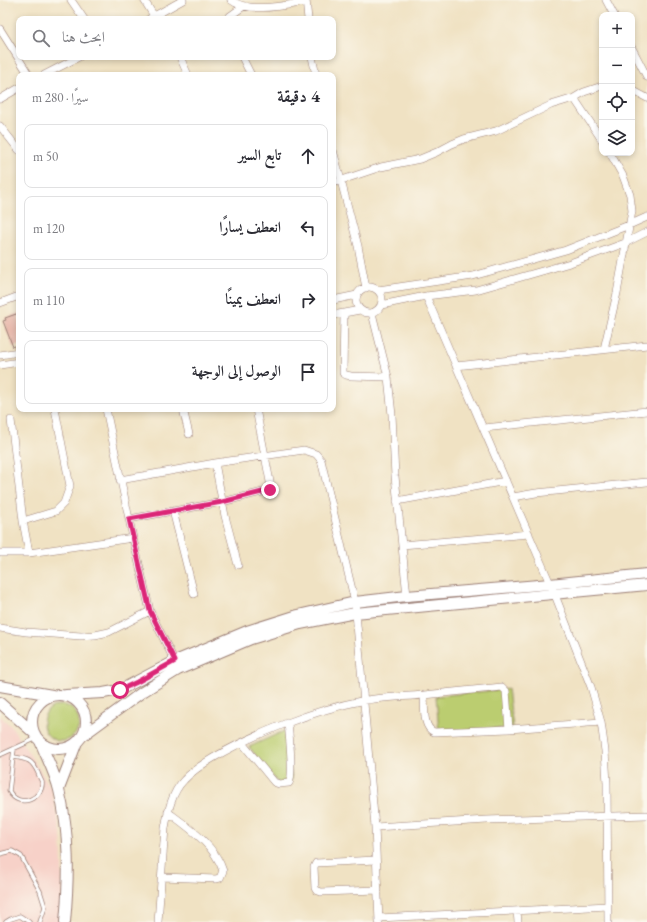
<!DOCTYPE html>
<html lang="ar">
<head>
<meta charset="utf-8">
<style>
  :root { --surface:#fff; --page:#f7f7f7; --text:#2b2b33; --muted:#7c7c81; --line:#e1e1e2 }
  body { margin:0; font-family:"EB Garamond",Amiri,serif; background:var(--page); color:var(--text); direction:rtl }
  .controls { position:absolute; right:12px; top:12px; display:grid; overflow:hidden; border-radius:8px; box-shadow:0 2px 6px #0003 }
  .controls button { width:36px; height:36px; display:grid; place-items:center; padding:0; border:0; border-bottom:1px solid var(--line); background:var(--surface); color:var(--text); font:20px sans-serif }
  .stop { position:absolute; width:12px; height:12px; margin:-9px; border:3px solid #db2777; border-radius:50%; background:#fff }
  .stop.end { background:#db2777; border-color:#fff; box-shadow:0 1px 4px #0008 }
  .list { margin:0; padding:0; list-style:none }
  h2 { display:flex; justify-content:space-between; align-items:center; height:52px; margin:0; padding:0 16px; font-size:17px }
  h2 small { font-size:13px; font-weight:400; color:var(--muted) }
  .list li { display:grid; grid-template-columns:26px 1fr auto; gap:12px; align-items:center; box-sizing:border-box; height:64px; margin:0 8px 8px; padding:0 8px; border:1px solid var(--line); border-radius:8px }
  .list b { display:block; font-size:15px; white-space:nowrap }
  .list em { font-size:13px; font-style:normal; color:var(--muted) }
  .icon { flex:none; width:22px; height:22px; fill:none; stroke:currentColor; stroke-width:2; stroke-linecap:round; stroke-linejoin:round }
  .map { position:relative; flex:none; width:647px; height:922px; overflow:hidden; direction:ltr }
  .search { position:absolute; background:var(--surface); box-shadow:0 2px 6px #0003; left:16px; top:16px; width:320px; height:44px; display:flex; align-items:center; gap:10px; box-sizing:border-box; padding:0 14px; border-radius:8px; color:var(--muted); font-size:15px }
  .panel { position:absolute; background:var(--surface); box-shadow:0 2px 6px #0003; left:16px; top:72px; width:320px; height:340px; border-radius:8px; direction:rtl }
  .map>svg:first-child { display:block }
  .built { fill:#f7d1c8 }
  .green { fill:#bbcd70; stroke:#82764e }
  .building { fill:#e4ac9f }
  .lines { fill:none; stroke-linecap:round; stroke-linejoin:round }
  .lane-casing { stroke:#9d8077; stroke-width:5 }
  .street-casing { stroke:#9d8077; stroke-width:8 }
  .secondary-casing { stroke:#9d8077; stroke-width:12 }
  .lane { stroke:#fff; stroke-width:3.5 }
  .street { stroke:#fff; stroke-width:7 }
  .secondary { stroke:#fff; stroke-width:10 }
  .route { stroke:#db2777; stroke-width:5 }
</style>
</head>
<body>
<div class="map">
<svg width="647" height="922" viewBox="0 0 647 922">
  <rect width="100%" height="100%" fill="#fbf7ec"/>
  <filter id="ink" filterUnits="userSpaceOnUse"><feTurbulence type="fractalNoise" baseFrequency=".025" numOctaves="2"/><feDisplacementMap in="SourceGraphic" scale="8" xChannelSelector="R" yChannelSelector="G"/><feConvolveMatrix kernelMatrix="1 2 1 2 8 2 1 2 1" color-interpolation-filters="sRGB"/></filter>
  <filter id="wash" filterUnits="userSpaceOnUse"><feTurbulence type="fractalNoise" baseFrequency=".012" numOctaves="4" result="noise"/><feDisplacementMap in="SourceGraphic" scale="16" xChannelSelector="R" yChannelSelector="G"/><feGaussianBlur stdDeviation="0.9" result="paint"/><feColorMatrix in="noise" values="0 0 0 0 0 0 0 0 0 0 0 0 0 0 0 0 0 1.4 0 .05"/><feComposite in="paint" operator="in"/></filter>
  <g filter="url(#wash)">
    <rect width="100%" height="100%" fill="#f0e2c3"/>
    <path class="built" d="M0,716L12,727L51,788L61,833L63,894L61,922H0Z"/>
    <path class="green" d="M508,689L513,728L439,732L436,696Z
      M43 723a18 18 0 1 1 36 0a18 18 0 1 1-36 0Z
      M286,730L292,780L278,783L249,747Z"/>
    <g id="blocks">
      <path class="building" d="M19,313V344L13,347L3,321L6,320L5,318Z"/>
    </g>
  </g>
  <g filter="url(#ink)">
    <use href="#blocks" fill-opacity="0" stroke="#9d8077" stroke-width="1"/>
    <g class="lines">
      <g class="lane-casing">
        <path id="lane" d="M0,755L37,738
          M14,757C28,759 32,760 38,773C39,776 41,780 42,782C44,798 19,810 9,791L14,749
          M0,854L12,851L21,856L40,891L45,907L40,922
          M6,922L11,919L20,916L29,922"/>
      </g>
      <g class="street-casing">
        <path id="street" d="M71,0L84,19
          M144,0L154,16
          M231,0C248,14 286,5 306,2
          M306,0L308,19
          M606,0L614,15
          M149,19L183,0
          M228,19L230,16L244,6
          M0,29L29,75
          M632,48L647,77
          M180,57L188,75
          M242,57L251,75
          M312,57L316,75
          M44,75L79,57
          M632,90L647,98
          M574,98L602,140
          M0,99L19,88
          M0,126L19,150
          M333,150L358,246L366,288
          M333,183L381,167L420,159L437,152L452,144L464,139L496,131L551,105L574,98L584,92L602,86
          M356 300a13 13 0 1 1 26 0a13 13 0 1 1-26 0Z
          M378,290L473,276L566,250L629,225L647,217
          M426,296L555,595L591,687L601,722L605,751L607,783L608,922
          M333,300L357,295
          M0,303L19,296
          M381,305L426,296L476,290L570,263L625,243L647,232
          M344,313L343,373L346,375L351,376L388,377
          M372,313L388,377L392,415L395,476L407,596
          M333,315L360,310
          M604,349L617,293L632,211L630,195L623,176L610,153
          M0,355L19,352
          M0,365L19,362
          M456,366L647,345
          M106,409L133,538L150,611L176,664
          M183,409L189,434
          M11,420L23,521L29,553
          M484,428L647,411
          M215,463L225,516L238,565
          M120,480L215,463L304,450L316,454L321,460L355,602L375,827L379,922
          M513,497L536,493L647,482
          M397,501L506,481
          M173,511L194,594
          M129,519L222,502L270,490L271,487L256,409
          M23,521L56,511L64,503L70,486L55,409
          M402,545L529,534
          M0,553H29L133,538
          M0,628L26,632L81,636L95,635L109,632L150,611
          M424,695L502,687L506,691L509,729
          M242,743L274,782L279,784L289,783C294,776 289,734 288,723
          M375,827L487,820L647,815
          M376,860L316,863L314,867L315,888L316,890L321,892L378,890
          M162,877L216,879L220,878L223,871C215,845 188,827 168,812
          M517,911L518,922
          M379,918L608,906
          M158,922L165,828C168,811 172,792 184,780C192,771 203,764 213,758C254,734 314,710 361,701C381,697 403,697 424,695C425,706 422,727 434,732L509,729L601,722"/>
      </g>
      <g class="secondary-casing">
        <path id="secondary" d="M0,686L52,695
          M66,695L103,693L120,690L175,661L247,631L298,615L355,602L407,596L550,584L647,574
          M32 722a27 27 0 1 1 54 0a27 27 0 1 1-54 0Z
          M0,703L35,734
          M81,737L141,693L178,670L251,639L300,624L355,613L647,585
          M40,741C46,757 55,773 59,790C70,833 69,878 65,922
          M59,789L77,742"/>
      </g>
      <use href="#lane" class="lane"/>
      <use href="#street" class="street"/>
      <use href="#secondary" class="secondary"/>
    </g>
  </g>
  <g class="lines" filter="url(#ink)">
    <path class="route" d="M120,690L137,682L175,661L150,611L129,519L222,502L270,490"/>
  </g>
</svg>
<div class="controls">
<button>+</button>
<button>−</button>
<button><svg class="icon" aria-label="locate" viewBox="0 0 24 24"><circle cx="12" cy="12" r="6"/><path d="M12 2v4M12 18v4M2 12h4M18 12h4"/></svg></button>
<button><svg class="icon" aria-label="layers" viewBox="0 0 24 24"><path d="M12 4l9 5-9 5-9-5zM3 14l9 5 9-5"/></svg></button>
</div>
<div class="stop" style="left:120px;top:690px"></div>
<div class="stop end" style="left:270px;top:490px"></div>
<div class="search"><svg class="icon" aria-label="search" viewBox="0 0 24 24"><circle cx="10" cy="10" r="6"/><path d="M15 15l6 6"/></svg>ابحث هنا</div>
<section class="panel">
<h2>4 دقيقة<small>سيرًا · 280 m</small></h2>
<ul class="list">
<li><svg class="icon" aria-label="ahead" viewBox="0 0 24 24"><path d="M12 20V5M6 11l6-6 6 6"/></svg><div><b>تابع السير</b></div><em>50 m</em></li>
<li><svg class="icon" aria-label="left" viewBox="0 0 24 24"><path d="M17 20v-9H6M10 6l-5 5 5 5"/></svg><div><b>انعطف يسارًا</b></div><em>120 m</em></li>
<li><svg class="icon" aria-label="right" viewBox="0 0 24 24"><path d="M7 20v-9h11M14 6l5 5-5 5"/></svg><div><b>انعطف يمينًا</b></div><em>110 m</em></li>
<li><svg class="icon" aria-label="arrive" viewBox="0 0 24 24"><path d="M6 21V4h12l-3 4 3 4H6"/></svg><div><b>الوصول إلى الوجهة</b></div></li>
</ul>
</section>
</div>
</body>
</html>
